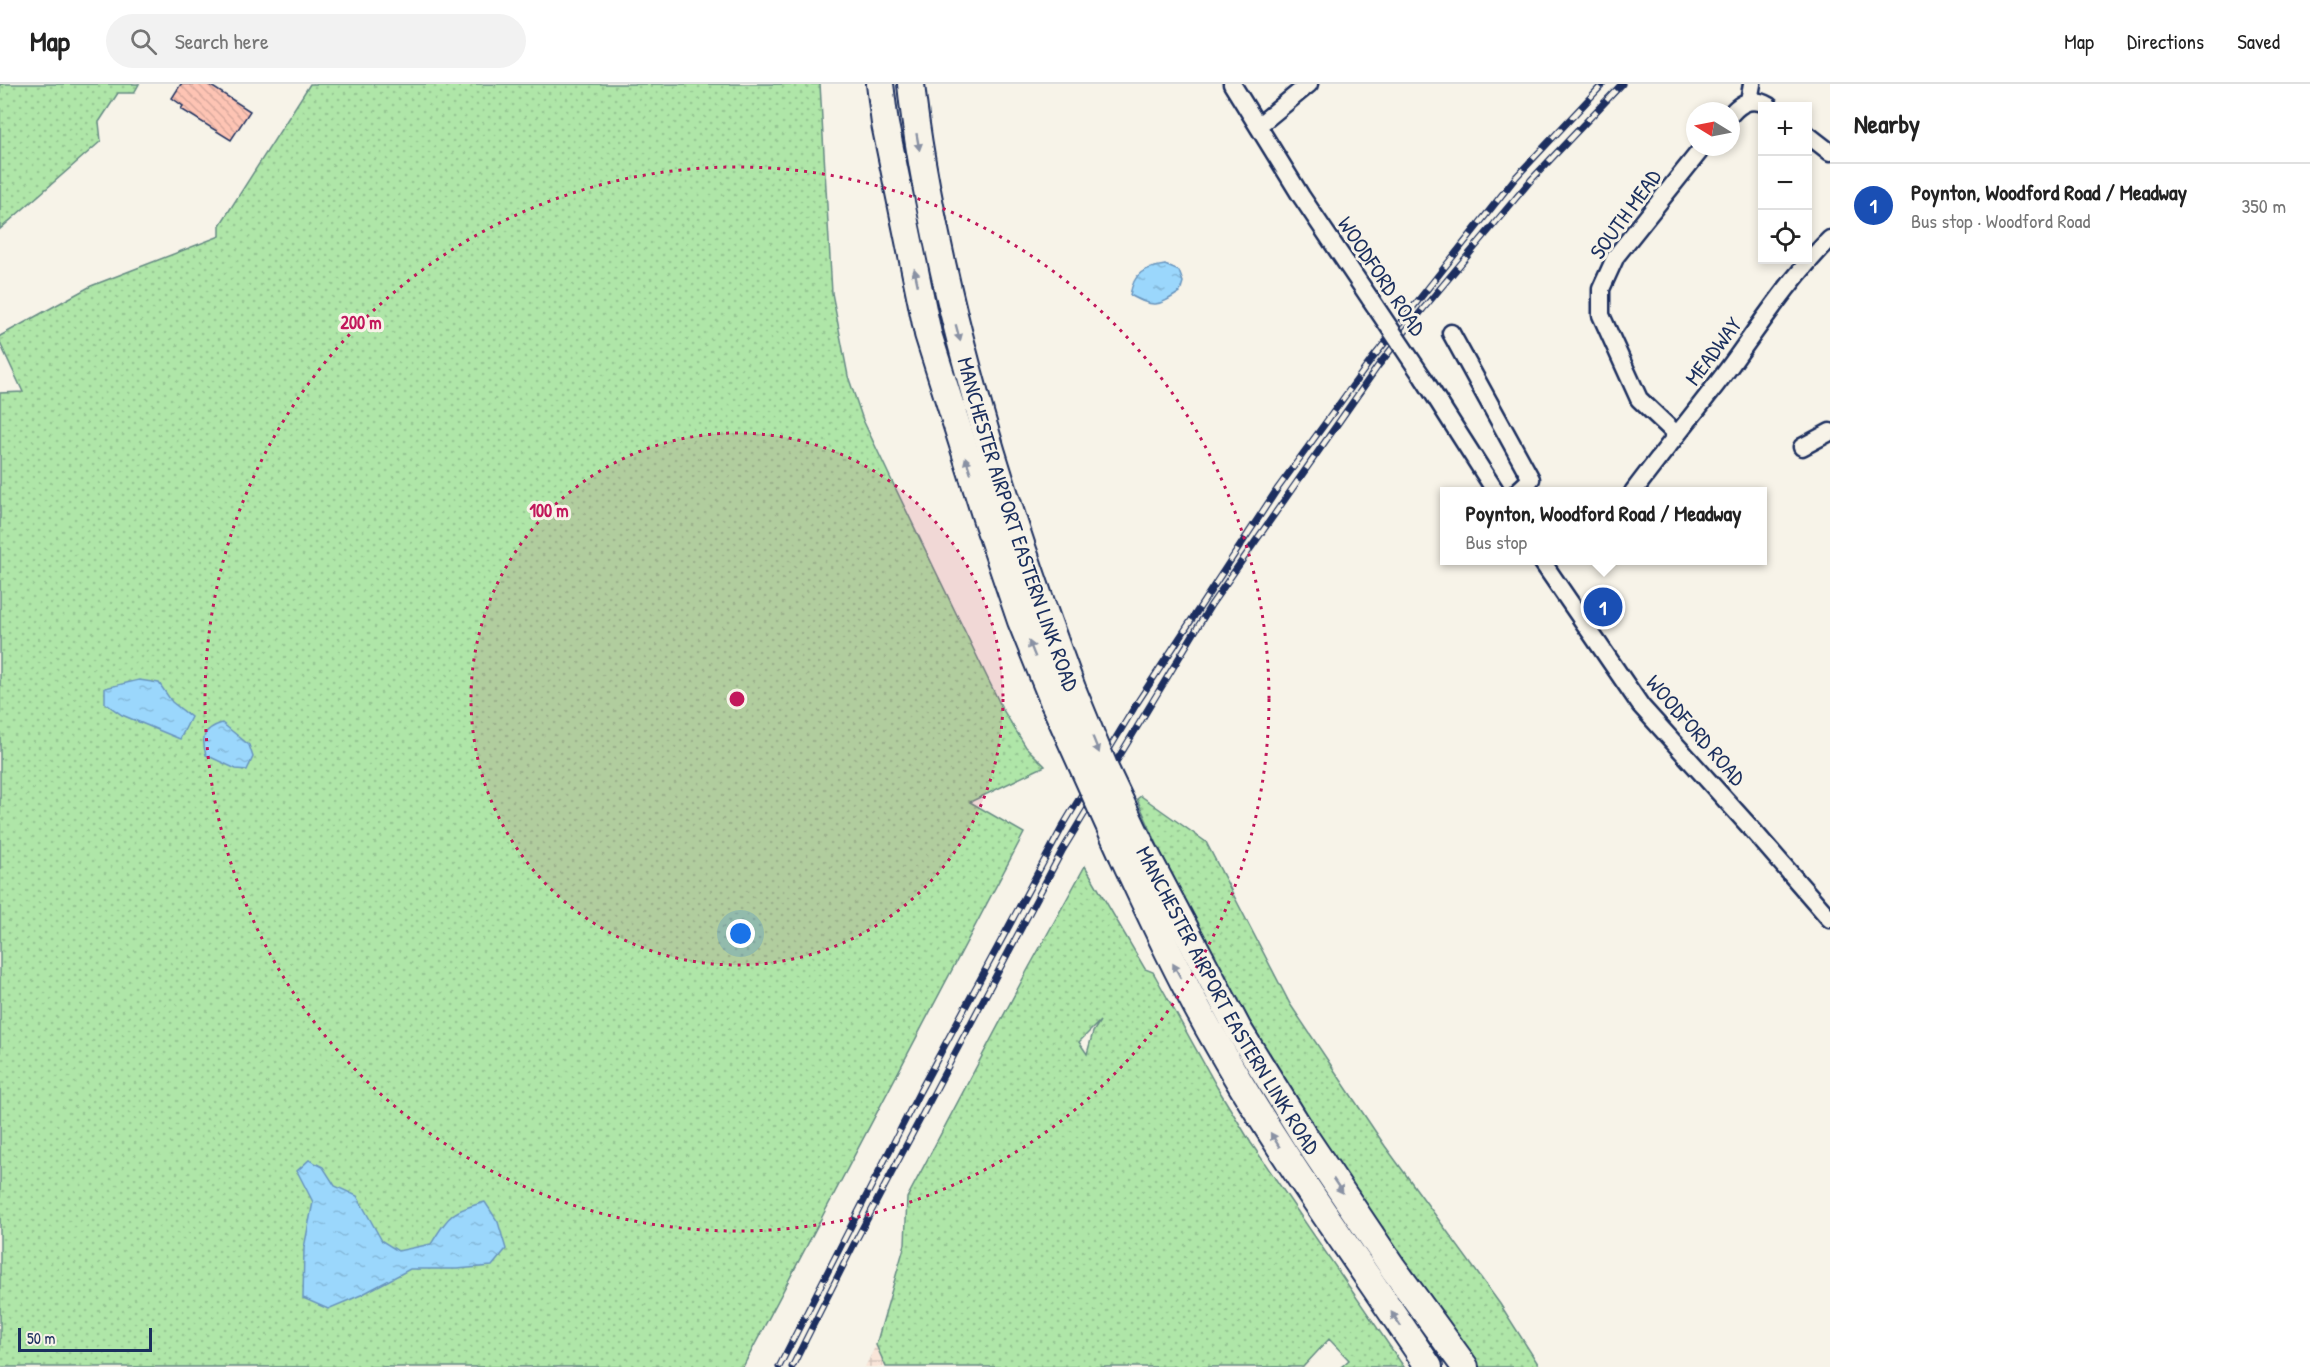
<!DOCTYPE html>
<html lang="en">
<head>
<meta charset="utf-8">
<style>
  :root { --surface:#fff; --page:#f2f2f2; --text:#222; --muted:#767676; --line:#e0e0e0; --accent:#1b2f5e }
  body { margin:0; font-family:"Patrick Hand",sans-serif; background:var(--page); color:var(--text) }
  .controls { position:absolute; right:18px; top:18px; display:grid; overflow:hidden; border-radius:0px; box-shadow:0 3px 9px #0003 }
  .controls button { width:54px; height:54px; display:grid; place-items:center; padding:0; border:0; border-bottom:2px solid var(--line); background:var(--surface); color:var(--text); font:30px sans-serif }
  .compass { position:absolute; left:1686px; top:18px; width:54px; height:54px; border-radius:50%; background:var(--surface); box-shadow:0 3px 9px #0003; rotate:280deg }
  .scale { position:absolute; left:18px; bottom:15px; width:134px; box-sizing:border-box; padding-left:6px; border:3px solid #1b2f5e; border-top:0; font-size:16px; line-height:21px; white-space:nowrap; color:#1b2f5e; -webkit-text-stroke:4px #f7f3e8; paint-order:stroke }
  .you { position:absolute; left:741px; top:850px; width:21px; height:21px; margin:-15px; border:4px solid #fff; border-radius:50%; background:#1a73e8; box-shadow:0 0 0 9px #1a73e833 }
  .badge { display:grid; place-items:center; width:39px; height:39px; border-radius:50%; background:var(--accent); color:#fff; font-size:20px; font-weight:700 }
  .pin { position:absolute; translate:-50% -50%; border:3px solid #fff; box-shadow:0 2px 6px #0006 }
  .popup { position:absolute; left:1440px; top:403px; width:327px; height:78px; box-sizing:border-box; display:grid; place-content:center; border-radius:0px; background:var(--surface); filter:drop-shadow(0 2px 4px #0005); font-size:20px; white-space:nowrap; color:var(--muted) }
  .popup b { font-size:22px; color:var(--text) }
  .popup::after { content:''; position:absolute; left:50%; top:100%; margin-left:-12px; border:12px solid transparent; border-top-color:var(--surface) }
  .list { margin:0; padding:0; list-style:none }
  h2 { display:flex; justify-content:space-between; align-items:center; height:78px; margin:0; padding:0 24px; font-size:26px }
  h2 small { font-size:20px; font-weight:400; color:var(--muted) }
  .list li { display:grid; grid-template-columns:39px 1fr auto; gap:18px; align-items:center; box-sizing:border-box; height:84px; padding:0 24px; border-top:2px solid var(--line) }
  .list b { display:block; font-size:22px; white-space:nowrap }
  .list p { margin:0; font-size:20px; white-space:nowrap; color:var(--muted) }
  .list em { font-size:20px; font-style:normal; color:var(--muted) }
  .icon { flex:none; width:33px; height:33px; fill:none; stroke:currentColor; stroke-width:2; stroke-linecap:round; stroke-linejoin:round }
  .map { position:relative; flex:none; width:1830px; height:1283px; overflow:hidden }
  header { display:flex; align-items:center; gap:36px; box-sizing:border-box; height:84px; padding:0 30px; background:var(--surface); border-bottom:2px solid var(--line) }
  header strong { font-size:28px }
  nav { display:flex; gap:33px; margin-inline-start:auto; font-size:21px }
  .search { width:420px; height:54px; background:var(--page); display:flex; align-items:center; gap:15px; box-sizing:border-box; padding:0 21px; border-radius:33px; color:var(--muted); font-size:22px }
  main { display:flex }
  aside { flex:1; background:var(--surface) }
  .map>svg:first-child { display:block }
  .industrial { fill:url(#industrial-grid) }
  .grass { fill:url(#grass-dots); stroke:#658a83; stroke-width:1.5; fill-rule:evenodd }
  .water { fill:url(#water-ripples); stroke:#6894bd; stroke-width:1.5 }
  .building { fill:url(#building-back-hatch); stroke:#1b2f5e; stroke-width:1.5 }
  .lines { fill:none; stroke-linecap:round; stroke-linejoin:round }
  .minor-casing { stroke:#1b2f5e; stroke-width:21 }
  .highway-casing { stroke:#1b2f5e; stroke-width:30 }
  .minor { stroke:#f7f3e8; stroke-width:16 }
  .highway { stroke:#f7f3e8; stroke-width:26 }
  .rail-casing { stroke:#1b2f5e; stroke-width:7 }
  .rail { stroke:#f7f3e8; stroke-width:4.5; stroke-dasharray:14; stroke-linecap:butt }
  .minor-bridge-casing { stroke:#1b2f5e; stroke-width:21; stroke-linecap:butt }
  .highway-bridge-casing { stroke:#1b2f5e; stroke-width:30; stroke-linecap:butt }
  .minor-bridge { stroke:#f7f3e8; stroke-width:16 }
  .highway-bridge { stroke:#f7f3e8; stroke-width:26 }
  .oneway { fill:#8991a3 }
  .ring { fill:none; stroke:#c2185b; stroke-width:3; stroke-dasharray:3 6 }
  .labels { text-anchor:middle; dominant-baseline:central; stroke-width:6; stroke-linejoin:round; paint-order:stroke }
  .street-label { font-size:22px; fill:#1b2f5e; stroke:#f7f3e8 }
  .centre { fill:#c2185b; stroke:#f7f3e8; stroke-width:3 }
  .ring-label { font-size:18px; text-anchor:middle; font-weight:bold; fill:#c2185b; stroke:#f7f3e8; stroke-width:6; stroke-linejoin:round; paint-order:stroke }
</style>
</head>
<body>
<header>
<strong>Map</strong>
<div class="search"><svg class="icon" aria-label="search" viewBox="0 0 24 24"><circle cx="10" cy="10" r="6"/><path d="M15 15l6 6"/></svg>Search here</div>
<nav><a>Map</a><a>Directions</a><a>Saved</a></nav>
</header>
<main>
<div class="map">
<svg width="1830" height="1283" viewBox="0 0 1830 1283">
  <defs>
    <pattern id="industrial-grid" width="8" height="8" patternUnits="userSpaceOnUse" patternTransform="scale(1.5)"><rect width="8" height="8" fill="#f9e5d8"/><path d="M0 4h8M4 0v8" fill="none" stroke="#d5c5bc"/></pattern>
    <pattern id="grass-dots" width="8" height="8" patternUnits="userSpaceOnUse" patternTransform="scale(1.5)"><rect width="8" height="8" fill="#afe6a8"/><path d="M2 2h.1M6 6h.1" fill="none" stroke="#96c693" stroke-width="1.8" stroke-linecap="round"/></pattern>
    <pattern id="water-ripples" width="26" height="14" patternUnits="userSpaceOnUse" patternTransform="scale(1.5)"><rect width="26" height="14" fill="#9bd7fc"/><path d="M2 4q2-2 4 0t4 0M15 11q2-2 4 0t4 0" fill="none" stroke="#85b9da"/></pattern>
    <pattern id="building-back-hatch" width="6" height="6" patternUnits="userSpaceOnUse" patternTransform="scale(1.5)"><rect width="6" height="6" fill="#fec4b4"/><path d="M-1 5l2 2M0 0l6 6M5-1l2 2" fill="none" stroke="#d9a99d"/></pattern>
  </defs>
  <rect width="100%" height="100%" fill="#f7f3e8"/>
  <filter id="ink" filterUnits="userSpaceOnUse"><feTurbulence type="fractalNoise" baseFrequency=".0167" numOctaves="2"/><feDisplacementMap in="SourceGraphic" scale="12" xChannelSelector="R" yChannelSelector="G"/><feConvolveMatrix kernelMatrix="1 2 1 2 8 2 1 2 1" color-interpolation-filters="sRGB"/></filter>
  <g filter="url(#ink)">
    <path class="industrial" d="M876,1261L886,1283H865Z"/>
    <path class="grass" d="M0,0H139L134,9H118L99,38L101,57L0,145Z
      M310,0H820L832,209L848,292L863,336L890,393L1003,626L1026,663L1045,682L970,718L1024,749L743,1283H0V309L23,308L0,259V252L91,202L220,152V141Z
      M1141,712L1206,758L1290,920L1385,1062L1500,1220L1540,1283H1475L1279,994L1181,814L1137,715Z
      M1085,782L1145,885L1153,888L1217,1003L1251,1059L1404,1283H1341L1349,1276L1329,1255L1303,1283H886L876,1261L905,1160L907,1114L1027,887ZM1100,937L1093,948L1087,970L1079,958Z"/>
    <path class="water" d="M1165,181L1179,187L1183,198L1180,208C1157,223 1154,224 1130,211C1134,188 1144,184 1165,181Z
      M139,596L159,599L172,618L191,633L180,655L122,631L105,619V604Z
      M222,639L249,661L253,673L247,686L236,685L206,671C201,653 203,645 222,639Z
      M309,1076L323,1083L335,1102L357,1112L382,1157L398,1167L431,1160C450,1130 451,1127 485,1118L498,1138L506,1165L492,1182L457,1185H410L361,1211L328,1225L303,1214L304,1164L313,1118L297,1087Z"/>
    <path class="building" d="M181,0H208L250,27L231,56L181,25L183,22L172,14Z"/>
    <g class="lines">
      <g class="minor-casing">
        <path id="minor" d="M1232,0L1301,112L1371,216
          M1749,17L1752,0
          M1731,30C1742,17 1754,13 1769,22
          M1258,42L1309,0
          M1808,51L1830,68
          M1451,249L1531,395L1517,408
          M1424,295L1496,408
          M1676,350L1639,315L1601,231V205L1616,172L1703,63
          M1802,363L1830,348
          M1633,408C1665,365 1699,324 1731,281C1762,238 1792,192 1830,155
          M1541,476L1641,622L1750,743L1830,835"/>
      </g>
      <g class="highway-casing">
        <g id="highway">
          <path d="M880,0L885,40L928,250L986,434L1021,537L1054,619"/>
          <path id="s1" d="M911,0C917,60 929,120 942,179C974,325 1021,467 1073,607"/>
          <path id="s2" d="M1141,761L1238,945L1305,1053L1393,1184L1465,1283"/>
          <path d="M1123,772C1153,837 1183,901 1219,963C1282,1074 1358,1177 1429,1283"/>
        </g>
      </g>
      <use href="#minor" class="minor"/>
      <use href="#highway" class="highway"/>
      <g class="rail-casing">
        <path id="rail" d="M779,1283L920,1007L1064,740L1137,619L1278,404L1372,275L1516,93L1603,0
          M792,1283L854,1160L1062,767L1211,521L1378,282L1423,225L1531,96L1622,0"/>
      </g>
      <use href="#rail" class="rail"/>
      <g class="minor-bridge-casing">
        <path id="minor-bridge" d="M1371,216L1424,295"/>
      </g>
      <g class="highway-bridge-casing">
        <path id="highway-bridge" d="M1073,607L1105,685L1141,761
          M1054,619L1123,772"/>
      </g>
      <use href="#minor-bridge" class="minor-bridge"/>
      <use href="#highway-bridge" class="highway-bridge"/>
    </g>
    <defs><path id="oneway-solid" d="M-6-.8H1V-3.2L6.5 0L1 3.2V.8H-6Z" transform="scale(1.5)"/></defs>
    <g class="oneway">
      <use href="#oneway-solid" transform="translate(918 58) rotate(80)"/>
      <use href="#oneway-solid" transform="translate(916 193) rotate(-102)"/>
      <use href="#oneway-solid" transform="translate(958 249) rotate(75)"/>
      <use href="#oneway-solid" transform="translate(968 381) rotate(-108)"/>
      <use href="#oneway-solid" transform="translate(1032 565) rotate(-112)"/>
      <use href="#oneway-solid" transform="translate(1096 661) rotate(68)"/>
      <use href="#oneway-solid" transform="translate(1177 887) rotate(-119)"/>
      <use href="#oneway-solid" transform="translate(1275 1056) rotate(-122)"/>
      <use href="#oneway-solid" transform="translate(1338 1102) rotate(56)"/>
      <use href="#oneway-solid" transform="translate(1396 1235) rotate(-124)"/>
    </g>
  </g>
  <circle cx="737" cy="615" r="266" fill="#c2185b" fill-opacity=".12"/>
  <g class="ring">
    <circle cx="737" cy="615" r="266"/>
    <circle cx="737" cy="615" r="532"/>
  </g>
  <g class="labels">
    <g class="street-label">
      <text transform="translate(1625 130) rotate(-54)">SOUTH MEAD</text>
      <text transform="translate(1382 192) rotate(56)">WOODFORD ROAD</text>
      <text transform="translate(1713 267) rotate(-53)">MEADWAY</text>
      <text stroke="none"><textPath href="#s1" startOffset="454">MANCHESTER AIRPORT EASTERN LINK ROAD</textPath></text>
      <text transform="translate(1696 646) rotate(49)">WOODFORD ROAD</text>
      <text stroke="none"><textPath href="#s2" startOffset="178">MANCHESTER AIRPORT EASTERN LINK ROAD</textPath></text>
    </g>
  </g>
  <circle cx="737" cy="615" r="9" class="centre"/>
  <g class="ring-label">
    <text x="361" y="245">200 m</text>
    <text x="549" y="433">100 m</text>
  </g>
</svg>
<div class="controls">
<button>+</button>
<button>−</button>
<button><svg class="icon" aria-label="locate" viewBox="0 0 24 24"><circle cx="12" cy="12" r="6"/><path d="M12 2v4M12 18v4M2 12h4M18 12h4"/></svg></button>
</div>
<svg class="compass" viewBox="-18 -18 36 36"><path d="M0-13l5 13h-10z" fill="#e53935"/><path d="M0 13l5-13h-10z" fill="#767676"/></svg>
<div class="scale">50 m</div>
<div class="you"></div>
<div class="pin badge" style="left:1603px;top:523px;background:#1a4fb4">1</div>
<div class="popup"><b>Poynton, Woodford Road / Meadway</b>Bus stop</div>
</div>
<aside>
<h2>Nearby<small></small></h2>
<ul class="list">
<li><span class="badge" style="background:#1a4fb4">1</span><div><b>Poynton, Woodford Road / Meadway</b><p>Bus stop · Woodford Road</p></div><em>350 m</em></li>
</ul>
</aside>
</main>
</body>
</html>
